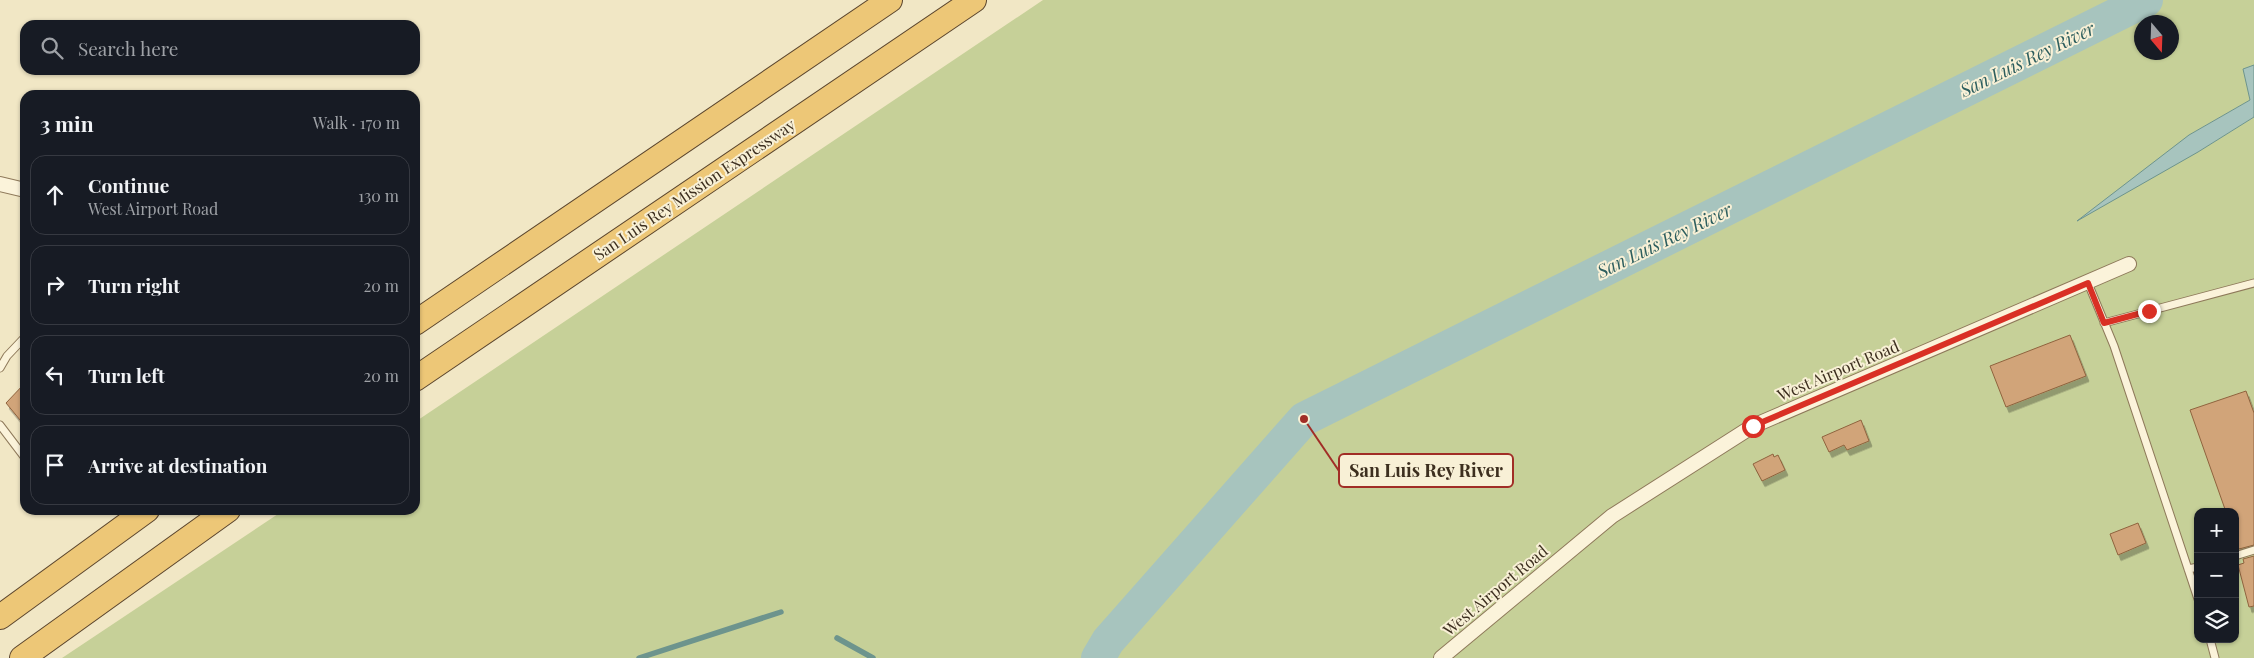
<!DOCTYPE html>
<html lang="en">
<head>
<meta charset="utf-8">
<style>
  :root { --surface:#171b24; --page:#242831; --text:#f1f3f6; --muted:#9ea1a6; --line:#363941 }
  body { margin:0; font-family:"Playfair Display",serif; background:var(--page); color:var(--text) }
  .controls { position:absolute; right:15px; bottom:15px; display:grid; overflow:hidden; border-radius:10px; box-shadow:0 1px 4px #0004 }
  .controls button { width:45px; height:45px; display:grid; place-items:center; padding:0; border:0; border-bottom:1px solid var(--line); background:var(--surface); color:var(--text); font:25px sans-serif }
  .compass { position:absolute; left:2134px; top:15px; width:45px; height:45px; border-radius:50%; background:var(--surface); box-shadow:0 1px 4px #0004; rotate:161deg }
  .stop { position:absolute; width:15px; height:15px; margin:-11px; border:4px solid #d93025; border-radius:50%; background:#fff }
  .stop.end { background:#d93025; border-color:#fff; box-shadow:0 1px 5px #0008 }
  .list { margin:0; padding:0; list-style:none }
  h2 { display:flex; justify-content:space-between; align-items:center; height:65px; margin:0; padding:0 20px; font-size:21px }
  h2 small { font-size:16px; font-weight:400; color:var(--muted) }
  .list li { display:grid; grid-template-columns:32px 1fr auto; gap:15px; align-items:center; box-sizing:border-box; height:80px; margin:0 10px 10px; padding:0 10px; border:1px solid var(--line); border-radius:15px }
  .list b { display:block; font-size:19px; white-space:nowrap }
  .list p { margin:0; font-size:16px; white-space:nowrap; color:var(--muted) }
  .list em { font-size:16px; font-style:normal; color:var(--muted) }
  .icon { flex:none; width:28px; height:28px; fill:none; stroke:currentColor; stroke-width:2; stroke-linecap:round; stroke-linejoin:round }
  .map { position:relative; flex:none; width:2254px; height:658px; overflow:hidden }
  .search { position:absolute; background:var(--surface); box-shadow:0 1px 4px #0004; left:20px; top:20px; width:400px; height:55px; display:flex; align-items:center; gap:12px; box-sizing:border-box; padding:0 18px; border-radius:15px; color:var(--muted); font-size:19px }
  .panel { position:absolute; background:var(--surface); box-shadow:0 1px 4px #0004; left:20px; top:90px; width:400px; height:425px; border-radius:15px }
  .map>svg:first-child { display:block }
  .green { fill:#c6d098; fill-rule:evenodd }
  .water { fill:#a7c4be; stroke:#6d948d }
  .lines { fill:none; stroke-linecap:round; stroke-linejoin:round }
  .stream { stroke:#6d948d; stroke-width:5.5 }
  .river { stroke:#a7c4be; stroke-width:34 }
  .building { fill:#d1a479; stroke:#8f633e; filter:url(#shadow) }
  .service-casing { stroke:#8e795a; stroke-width:9 }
  .minor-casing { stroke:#8e795a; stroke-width:16 }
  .trunk-casing { stroke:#5c462e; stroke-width:26 }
  .service { stroke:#fbf3da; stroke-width:7 }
  .minor { stroke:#fbf3da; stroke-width:14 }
  .trunk { stroke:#edc777; stroke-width:24 }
  .route { stroke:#d93025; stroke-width:6 }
  .labels { text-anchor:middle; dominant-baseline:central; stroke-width:4; stroke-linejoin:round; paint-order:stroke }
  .street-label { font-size:16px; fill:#3d2f1f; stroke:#f8f0d6 }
  .water-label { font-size:18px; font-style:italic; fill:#2d5e5e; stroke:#f8f0d6 }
  .leader { fill:none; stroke:#a12d26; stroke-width:2 }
  .callout-dot { fill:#a12d26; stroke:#f8f0d6; stroke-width:2 }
  .callout { fill:#f8f0d6; stroke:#a12d26; stroke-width:2 }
  .callout-label { font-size:18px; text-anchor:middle; font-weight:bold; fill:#3d2f1f }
</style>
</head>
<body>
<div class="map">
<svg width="2254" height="658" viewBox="0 0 2254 658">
  <defs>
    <filter id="shadow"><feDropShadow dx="3" dy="5.5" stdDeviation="0" flood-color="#0004"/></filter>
  </defs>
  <rect width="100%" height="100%" fill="#f1e7c5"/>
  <path class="green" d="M1043,0H2254V65L2244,70L2250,100L2189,135L2198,152L2254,117V658H62L284,510H415V422ZM2142,22H2172V52H2142ZM2198,512H2235V639H2198Z"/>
  <path class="water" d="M2254,65V117L2198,152L2077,221L2189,135L2250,100L2243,69Z"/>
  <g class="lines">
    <path class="stream" d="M837,638L873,658
      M639,658L781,612"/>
    <path class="river" d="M1098,658L1108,641L1304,419L2146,0"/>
  </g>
  <path class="building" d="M2070,335L2086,376L2006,407L1990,366Z
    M25,383V426L6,403Z
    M2246,391L2254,413V545L2239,549L2235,538V512H2226L2190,410Z
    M1861,420L1869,441L1847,450L1844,445L1829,452L1822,437Z
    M1773,454L1774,457L1778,455L1785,470L1762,481L1753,464Z
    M2138,523L2146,543L2118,555L2110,534Z
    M2254,556V606L2249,607L2238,565L2244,563L2243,559Z"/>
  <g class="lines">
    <g class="service-casing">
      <path id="service" d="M2088,283L2114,346L2198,599
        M2104,323L2254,283
        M0,368L7,356L25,337
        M0,425L25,458
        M2235,556L2254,550
        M2188,569L2198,567
        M2210,639L2215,658"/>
    </g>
    <g class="minor-casing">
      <path id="minor" d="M0,184L25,190
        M1441,658L1612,516L1753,426L2129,264"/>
    </g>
    <g class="trunk-casing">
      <path id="trunk" d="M415,323L890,0
        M415,379L974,0
        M0,617L147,510
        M22,658L228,510"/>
    </g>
    <use href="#service" class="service"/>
    <use href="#minor" class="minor"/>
    <use href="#trunk" class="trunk"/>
  </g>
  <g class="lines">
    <path class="route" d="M1753,426L2088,283L2104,323L2149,311"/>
  </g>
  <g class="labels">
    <g class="street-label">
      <text transform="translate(694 189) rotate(-34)">San Luis Rey Mission Expressway</text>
      <text transform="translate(1838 370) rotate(-23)">West Airport Road</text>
      <text transform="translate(1495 590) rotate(-40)">West Airport Road</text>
    </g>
    <g class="water-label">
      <text transform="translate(2027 59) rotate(-26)">San Luis Rey River</text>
      <text transform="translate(1664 240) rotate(-26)">San Luis Rey River</text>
    </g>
  </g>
  <path class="leader" d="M1304 419L1339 471"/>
  <circle class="callout-dot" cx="1304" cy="419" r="5"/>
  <rect class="callout" x="1339" y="454" width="174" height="33" rx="5"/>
  <g class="callout-label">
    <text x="1426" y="477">San Luis Rey River</text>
  </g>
</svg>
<div class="controls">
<button>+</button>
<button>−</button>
<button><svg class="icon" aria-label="layers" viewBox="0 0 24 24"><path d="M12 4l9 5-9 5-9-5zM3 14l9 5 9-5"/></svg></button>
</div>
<svg class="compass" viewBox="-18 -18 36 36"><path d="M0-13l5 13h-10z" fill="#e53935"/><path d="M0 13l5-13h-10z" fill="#9ea1a6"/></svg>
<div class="stop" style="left:1753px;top:426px"></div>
<div class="stop end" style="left:2149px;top:311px"></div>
<div class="search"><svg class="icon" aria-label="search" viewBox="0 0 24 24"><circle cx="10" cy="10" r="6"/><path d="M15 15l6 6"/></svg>Search here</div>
<section class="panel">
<h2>3 min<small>Walk · 170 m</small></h2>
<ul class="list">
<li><svg class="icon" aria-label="ahead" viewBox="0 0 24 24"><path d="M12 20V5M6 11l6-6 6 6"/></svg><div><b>Continue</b><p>West Airport Road</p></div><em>130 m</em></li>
<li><svg class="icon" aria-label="right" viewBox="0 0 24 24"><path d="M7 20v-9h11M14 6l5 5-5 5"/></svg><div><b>Turn right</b></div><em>20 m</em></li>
<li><svg class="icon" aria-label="left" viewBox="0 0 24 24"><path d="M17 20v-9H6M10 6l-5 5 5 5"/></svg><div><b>Turn left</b></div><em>20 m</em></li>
<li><svg class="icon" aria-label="arrive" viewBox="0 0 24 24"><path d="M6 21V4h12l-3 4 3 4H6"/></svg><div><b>Arrive at destination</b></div></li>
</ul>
</section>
</div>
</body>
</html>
